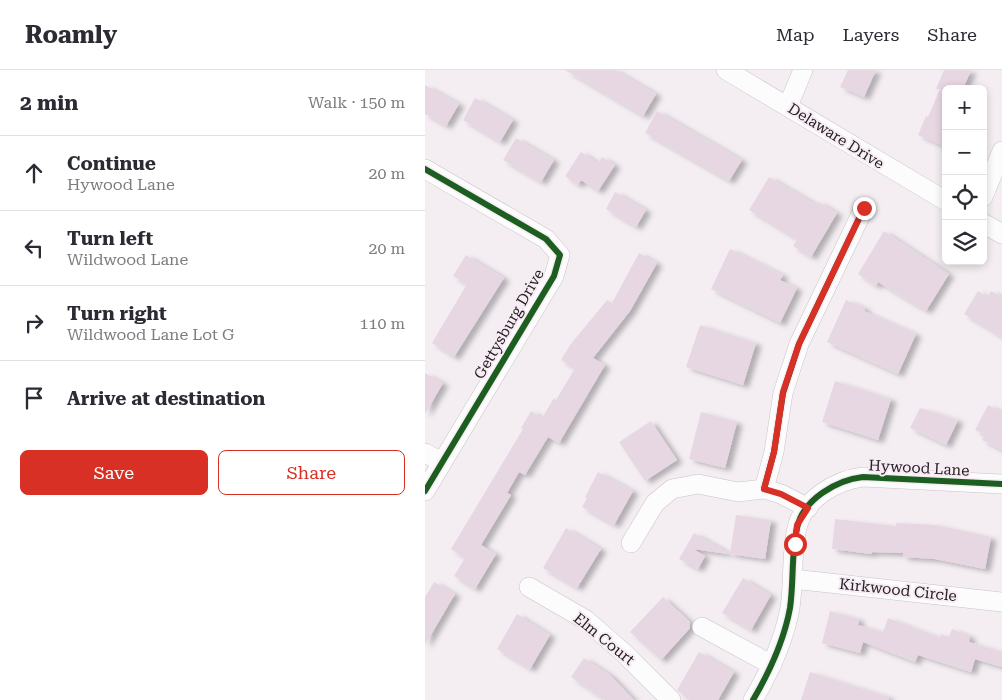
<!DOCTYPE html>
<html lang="en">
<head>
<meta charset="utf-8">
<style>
  :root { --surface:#fff; --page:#f2f2f3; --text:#2b2b33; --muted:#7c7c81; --line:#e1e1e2; --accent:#d93025 }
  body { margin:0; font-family:"Roboto Serif",serif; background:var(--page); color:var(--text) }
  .controls { position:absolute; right:15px; top:15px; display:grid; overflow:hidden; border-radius:8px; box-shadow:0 2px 8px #0003 }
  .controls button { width:45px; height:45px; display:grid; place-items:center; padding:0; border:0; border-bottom:1px solid var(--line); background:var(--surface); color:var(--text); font:25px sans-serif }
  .stop { position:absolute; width:15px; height:15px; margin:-11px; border:4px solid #d93025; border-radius:50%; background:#fff }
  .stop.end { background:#d93025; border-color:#fff; box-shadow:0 1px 5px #0008 }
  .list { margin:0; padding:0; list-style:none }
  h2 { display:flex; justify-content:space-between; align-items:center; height:65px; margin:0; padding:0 20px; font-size:21px }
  h2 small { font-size:16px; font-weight:400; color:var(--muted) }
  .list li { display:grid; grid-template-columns:32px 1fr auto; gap:15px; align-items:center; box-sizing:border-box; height:75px; padding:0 20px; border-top:1px solid var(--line) }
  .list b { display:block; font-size:19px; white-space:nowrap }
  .list p { margin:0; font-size:16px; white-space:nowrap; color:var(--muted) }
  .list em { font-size:16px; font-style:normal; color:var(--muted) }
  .actions { display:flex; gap:10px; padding:15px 20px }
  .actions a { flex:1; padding:11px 0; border:1px solid var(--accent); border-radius:8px; text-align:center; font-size:18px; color:var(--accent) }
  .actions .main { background:var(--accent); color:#fff }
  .icon { flex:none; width:28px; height:28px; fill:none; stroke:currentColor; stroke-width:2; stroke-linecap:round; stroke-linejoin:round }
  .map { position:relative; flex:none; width:577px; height:630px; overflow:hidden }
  header { display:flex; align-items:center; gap:30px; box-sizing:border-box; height:70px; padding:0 25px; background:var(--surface); border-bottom:1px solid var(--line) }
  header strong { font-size:24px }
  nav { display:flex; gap:28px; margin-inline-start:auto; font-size:18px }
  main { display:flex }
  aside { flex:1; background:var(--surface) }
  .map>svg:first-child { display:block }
  .building { fill:#e7d7e3; filter:url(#shadow) }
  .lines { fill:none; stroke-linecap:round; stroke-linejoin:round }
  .street-casing { stroke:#c7c3c6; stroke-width:20 }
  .street { stroke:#fdfcfd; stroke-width:19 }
  .cycleway-casing { stroke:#f7ebf4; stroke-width:9 }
  .cycleway { stroke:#1b5e20; stroke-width:6 }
  .route { stroke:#d93025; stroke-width:6 }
  .labels { text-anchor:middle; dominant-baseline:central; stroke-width:4; stroke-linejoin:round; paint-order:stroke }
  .street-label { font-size:15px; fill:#242023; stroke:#f7ebf4 }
</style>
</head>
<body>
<header>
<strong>Roamly</strong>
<nav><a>Map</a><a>Layers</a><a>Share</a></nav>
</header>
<main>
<aside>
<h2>2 min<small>Walk · 150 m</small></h2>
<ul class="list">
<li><svg class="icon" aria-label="ahead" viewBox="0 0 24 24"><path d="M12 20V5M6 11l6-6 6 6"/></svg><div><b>Continue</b><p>Hywood Lane</p></div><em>20 m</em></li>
<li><svg class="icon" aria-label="left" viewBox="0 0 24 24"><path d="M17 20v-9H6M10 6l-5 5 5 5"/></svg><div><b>Turn left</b><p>Wildwood Lane</p></div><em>20 m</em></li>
<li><svg class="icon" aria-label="right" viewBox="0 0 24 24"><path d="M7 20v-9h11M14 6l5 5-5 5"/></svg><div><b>Turn right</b><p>Wildwood Lane Lot G</p></div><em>110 m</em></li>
<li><svg class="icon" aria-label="arrive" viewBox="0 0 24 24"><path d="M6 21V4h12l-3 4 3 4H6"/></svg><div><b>Arrive at destination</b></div></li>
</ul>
<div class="actions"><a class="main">Save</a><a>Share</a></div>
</aside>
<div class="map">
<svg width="577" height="630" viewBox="0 0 577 630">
  <defs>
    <filter id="shadow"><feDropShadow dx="5.5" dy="3" stdDeviation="2.5" flood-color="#0004"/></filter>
  </defs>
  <rect width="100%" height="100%" fill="#f4eef3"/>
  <path class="building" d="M140,0H190L231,24L218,46Z
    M423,0H451L439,27L415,17Z
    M519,0H546L538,19H521V77L493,65L501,46L503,47L515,19H511Z
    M0,15L34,34L21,56L0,44Z
    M50,28L88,50L75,72L38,50Z
    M232,41L317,90L304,111L220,63Z
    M91,68L129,90L116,112L78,90Z
    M156,82L173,93L177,87L190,95L173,121L156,110L153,115L140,106Z
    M344,107L392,135L394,132L412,143L386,187L368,176L372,169L324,140Z
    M190,122L221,140L211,157L181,139Z
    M459,161L524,204L501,241L453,212L451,216L433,204Z
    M305,179L358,205L355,210L372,218L355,253L286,219Z
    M214,183L232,193L205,241L168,288L180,295L134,373L123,367L100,405L94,402L82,423L86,425L56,475L71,484L50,519L29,506L40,488L26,479L98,359L96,358L106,341L117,348L129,328L131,330L150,298L136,290L145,275L182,230L187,233Z
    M41,185L79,208L29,287L7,273L42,214L28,206Z
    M553,221L562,227L566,221L577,227V267L539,244Z
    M421,230L440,238L439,241L491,264L473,304L402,272Z
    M275,255L331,273L318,315L261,297Z
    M0,303L18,313L0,344Z
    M410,311L466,329L453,370L397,352Z
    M563,335L577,342V380L557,370L560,365L550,360Z
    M495,338L533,350L521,375L485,358Z
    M276,342L312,352L300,398L264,389Z
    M226,351L252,390L220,411L194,372Z
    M173,402L208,421L189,455L157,437L162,428L160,427Z
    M311,445L346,450L340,489L305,484Z
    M410,449L471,456V453L511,455L566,467L560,499L510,489L478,487V483L447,482V484L407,479Z
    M141,458L176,479L152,518L118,498Z
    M269,463L304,483L303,484L268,479L280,486L273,499L254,489Z
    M318,508L346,525L326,560L297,543Z
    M9,512L30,524L0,575V527Z
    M238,527L265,552V558L236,590L205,562Z
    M405,541L434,549L433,555L458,562L463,548L515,568L516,564L524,567L527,559L545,566L544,572L577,582V597L550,589L546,602L493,585L490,592L438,572L435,583L397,573Z
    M92,544L125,565L105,599L72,579Z
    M274,582L309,602L293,630H264L252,620Z
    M159,588L185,605L209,630H180L146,607Z
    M385,602L464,627V630H376Z"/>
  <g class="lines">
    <g class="street-casing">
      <path id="street" d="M301,0L521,131
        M363,36L378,0
        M0,99L121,169L135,185L129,206L0,421
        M558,127L577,81
        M558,153L577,164
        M0,383L17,392
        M339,419L349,382L358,323L374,274L439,138
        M206,473L230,433L247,419L273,414L313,422L339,419L356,424L383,438
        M368,509L577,532
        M104,517L161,550L200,584L246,630
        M277,557L347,595
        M328,630C345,601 359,571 365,538C369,511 366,484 372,458C378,429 412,410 438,407L577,414"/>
    </g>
    <use href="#street" class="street"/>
    <g class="cycleway-casing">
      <path id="cycleway" d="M0,99L121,169L135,185L129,206L0,421
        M339,419L349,382L358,323L374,274L439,138
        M328,630C345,601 359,571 365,538C369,511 366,484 372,458C378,429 412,410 438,407L577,414"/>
    </g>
    <use href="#cycleway" class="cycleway"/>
  </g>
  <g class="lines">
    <path class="route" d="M370,474L372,455L383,438L356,424L339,419L349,382L358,322L374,274L439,138"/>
  </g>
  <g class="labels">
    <g class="street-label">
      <text transform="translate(411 66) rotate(32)">Delaware Drive</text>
      <text transform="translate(84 254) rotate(-60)">Gettysburg Drive</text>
      <text transform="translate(494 398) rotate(3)">Hywood Lane</text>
      <text transform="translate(473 520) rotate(6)">Kirkwood Circle</text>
      <text transform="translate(179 569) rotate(39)">Elm Court</text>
    </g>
  </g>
</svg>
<div class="controls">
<button>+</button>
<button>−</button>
<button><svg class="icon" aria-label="locate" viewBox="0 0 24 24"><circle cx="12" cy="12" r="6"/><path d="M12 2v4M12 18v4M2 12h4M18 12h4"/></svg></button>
<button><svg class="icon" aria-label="layers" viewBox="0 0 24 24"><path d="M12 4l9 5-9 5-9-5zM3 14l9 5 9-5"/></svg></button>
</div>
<div class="stop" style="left:370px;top:474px"></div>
<div class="stop end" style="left:439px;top:138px"></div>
</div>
</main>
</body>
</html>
